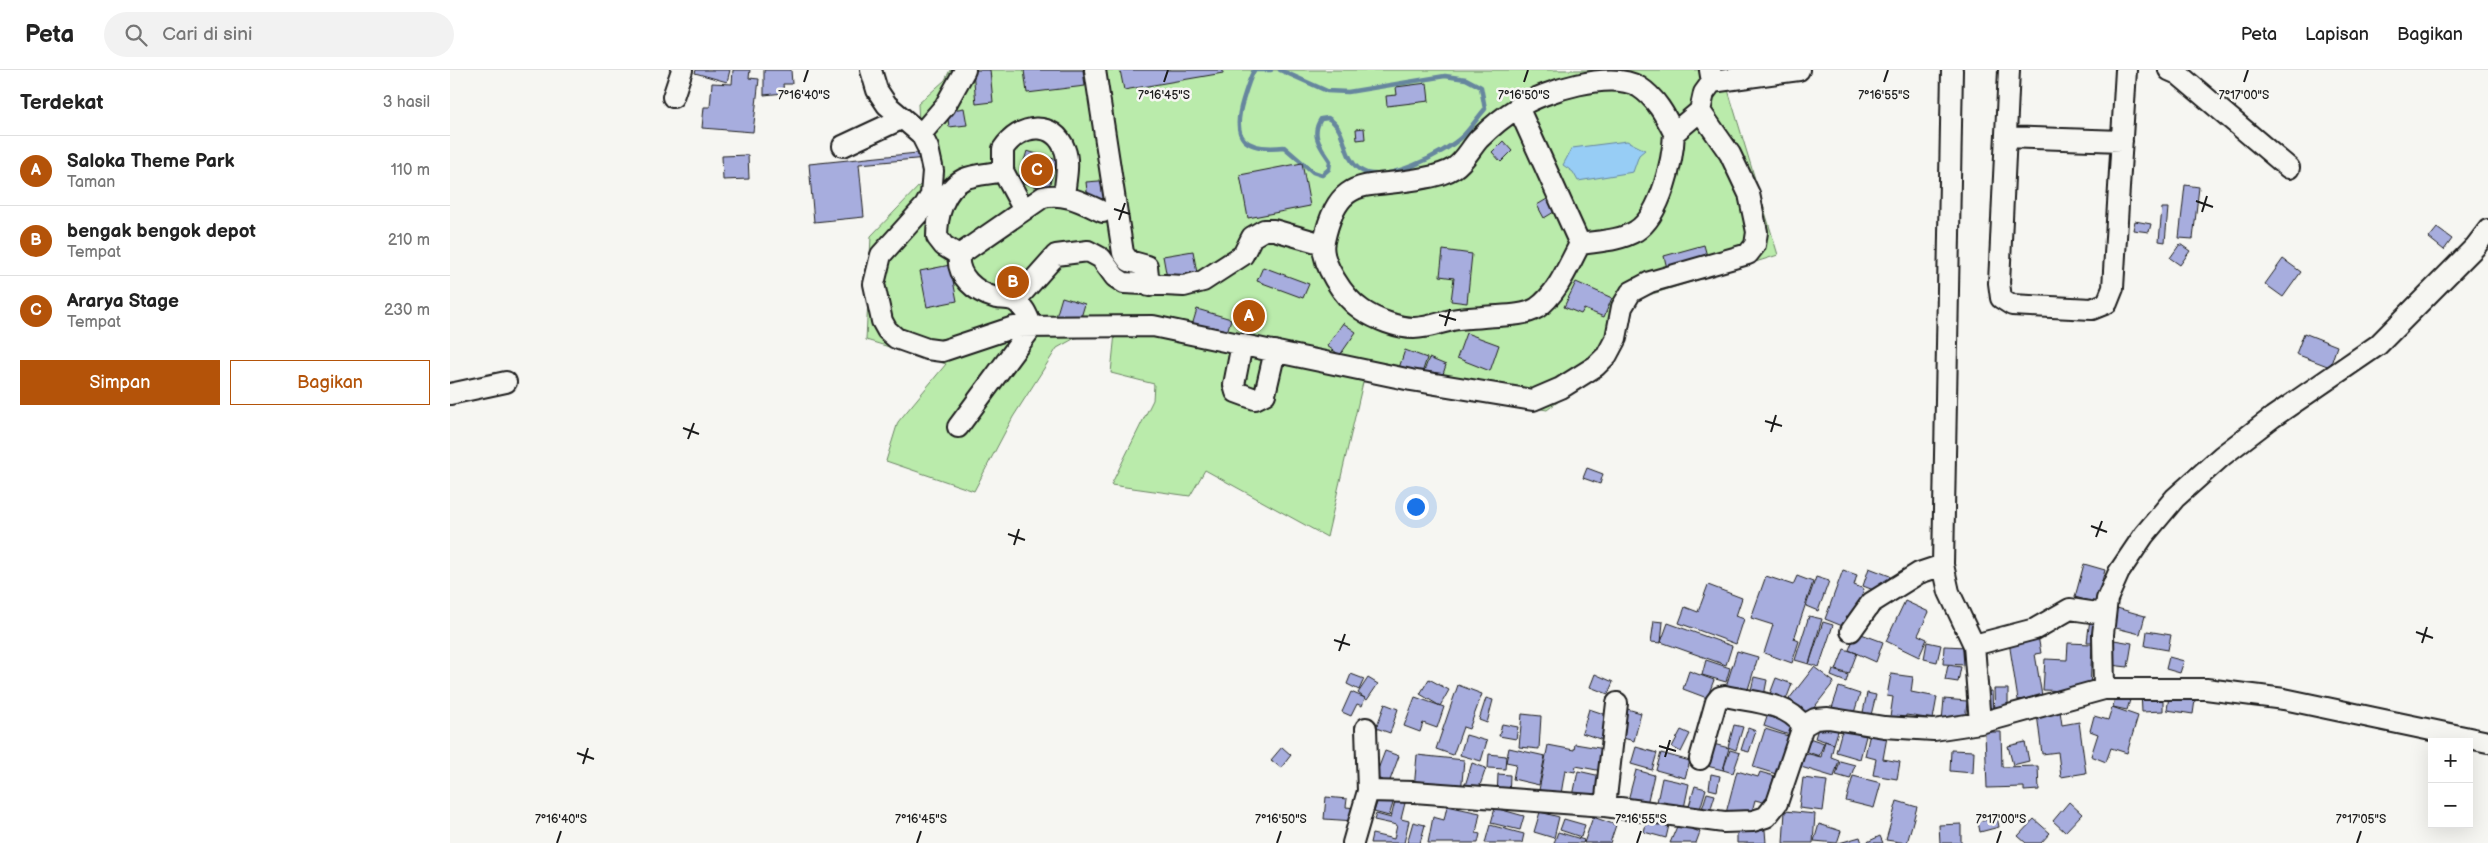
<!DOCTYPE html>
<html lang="id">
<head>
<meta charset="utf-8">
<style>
  :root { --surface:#fff; --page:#f2f2f2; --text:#222; --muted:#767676; --line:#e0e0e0; --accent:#b45309 }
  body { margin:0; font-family:"Balsamiq Sans",sans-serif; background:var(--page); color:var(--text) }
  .controls { position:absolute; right:15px; bottom:15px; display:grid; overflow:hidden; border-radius:0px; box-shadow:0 5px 20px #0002 }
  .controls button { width:45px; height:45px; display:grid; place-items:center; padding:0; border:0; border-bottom:1px solid var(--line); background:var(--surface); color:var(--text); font:25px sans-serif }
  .you { position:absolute; left:965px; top:436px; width:18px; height:18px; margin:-12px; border:4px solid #fff; border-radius:50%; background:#1a73e8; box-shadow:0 0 0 8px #1a73e833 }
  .badge { display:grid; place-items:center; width:32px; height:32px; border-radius:50%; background:var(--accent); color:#fff; font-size:16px; font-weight:700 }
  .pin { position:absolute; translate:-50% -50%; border:2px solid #fff; box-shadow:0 1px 5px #0006 }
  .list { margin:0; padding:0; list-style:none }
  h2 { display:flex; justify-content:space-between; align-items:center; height:65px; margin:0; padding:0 20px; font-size:21px }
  h2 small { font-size:16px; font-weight:400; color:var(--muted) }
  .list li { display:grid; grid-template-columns:32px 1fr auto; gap:15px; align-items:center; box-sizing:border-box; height:70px; padding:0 20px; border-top:1px solid var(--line) }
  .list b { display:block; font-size:19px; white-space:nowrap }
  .list p { margin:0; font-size:16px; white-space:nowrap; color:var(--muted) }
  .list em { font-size:16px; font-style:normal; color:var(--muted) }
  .actions { display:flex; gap:10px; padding:15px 20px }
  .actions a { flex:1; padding:11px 0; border:1px solid var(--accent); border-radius:0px; text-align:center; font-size:18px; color:var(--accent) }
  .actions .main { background:var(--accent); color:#fff }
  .icon { flex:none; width:28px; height:28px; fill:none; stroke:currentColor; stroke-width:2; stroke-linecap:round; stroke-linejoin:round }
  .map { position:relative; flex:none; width:2038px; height:773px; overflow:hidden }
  header { display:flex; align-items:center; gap:30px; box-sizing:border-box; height:70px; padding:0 25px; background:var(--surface); border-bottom:1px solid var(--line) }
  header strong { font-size:24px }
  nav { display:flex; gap:28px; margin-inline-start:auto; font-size:18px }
  .search { width:350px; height:45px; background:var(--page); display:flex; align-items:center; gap:12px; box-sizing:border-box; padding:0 18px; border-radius:28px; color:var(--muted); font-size:19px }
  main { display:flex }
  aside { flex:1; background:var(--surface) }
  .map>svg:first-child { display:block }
  .green { fill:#baebab; stroke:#6b8464 }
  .water { fill:#97cdf5; stroke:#66869e }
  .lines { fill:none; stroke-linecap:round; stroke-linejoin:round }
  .stream { stroke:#66869e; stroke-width:4.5 }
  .building { fill:#a7adde; stroke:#1c1c1c }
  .minor-casing { stroke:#1c1c1c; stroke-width:24 }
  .minor { stroke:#f6f6f2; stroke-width:20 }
  .ticks { fill:none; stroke:#1c1c1c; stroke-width:2 }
  .ticks-label { font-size:12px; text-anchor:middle; fill:#1c1c1c; stroke:#f6f6f2; stroke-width:5; stroke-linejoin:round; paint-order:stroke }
</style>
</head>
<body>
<header>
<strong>Peta</strong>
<div class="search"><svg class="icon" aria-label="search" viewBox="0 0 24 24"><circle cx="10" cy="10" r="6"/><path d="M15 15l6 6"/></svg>Cari di sini</div>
<nav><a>Peta</a><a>Lapisan</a><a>Bagikan</a></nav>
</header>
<main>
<aside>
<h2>Terdekat<small>3 hasil</small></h2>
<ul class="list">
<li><span class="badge">A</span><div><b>Saloka Theme Park</b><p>Taman</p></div><em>110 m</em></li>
<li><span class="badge">B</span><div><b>bengak bengok depot</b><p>Tempat</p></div><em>210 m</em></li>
<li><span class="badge">C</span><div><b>Ararya Stage</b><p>Tempat</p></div><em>230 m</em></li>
</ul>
<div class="actions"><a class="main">Simpan</a><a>Bagikan</a></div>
</aside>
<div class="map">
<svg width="2038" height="773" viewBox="0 0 2038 773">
  <rect width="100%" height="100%" fill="#f6f6f2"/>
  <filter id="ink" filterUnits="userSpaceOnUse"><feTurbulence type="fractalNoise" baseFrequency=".02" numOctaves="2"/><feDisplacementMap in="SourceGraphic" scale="10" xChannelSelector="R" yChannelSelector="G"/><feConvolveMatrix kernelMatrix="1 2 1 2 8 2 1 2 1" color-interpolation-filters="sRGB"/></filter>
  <g filter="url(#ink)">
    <path class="green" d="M500,0H1272L1328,185L1186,229L1170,285L1097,340L914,308L877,467L755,400L740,426L661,415L703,330L704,314L661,303L665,263L625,268L607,278L563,347L524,421L436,391L448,352L496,294L416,270L421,166L472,113L468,34L495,10Z"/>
    <path class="water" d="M1177,71L1195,80L1189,85L1183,102L1128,111L1123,102L1113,95L1122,78Z"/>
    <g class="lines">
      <path class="stream" d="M821,0H804C799,10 796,20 793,30C781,69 794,81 834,77L863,102L872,105L879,99L880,91C871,77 860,65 871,49L878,48C897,59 892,86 909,99C932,117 995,83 1013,66C1021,58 1028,47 1035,39L1031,17L1016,9L995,6L898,22L877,21L830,0"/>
    </g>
    <path class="building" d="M246,0H280L277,12L245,3Z
      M283,0H300L299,8L309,9L303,62L252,58L254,37H260L262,13L282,14Z
      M314,0H341L342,14H333L334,23L314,25Z
      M523,0H540L543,32L526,34Z
      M574,0H633L635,16L577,23Z
      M670,0H773V3L674,20Z
      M977,13L979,31L937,36L936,26L947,25L946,17Z
      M514,38L517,55L499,57L497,41Z
      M914,58L915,69L907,70L906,59Z
      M1053,71L1062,81L1051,92L1042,82Z
      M577,81L607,90L598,120L568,111Z
      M477,82V88L409,94L414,147L364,152L359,94Z
      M298,85L299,109L273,110L272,86Z
      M852,93L860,136L798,148L790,105Z
      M662,110L664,128L638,130L636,112Z
      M1735,115L1749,117L1743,169L1729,168Z
      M1102,126L1109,139L1094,148L1087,135Z
      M1712,138H1718L1715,172L1709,171Z
      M1685,151L1701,154L1699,162L1683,160Z
      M1987,158L2002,169L1994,180L1979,168Z
      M1730,174L1740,181L1730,195L1720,188Z
      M1254,175L1261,201L1220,211L1214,186Z
      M993,180L1022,184L1017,233L1001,231L1004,208L990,206Z
      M743,181L747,203L717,208L713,186Z
      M1833,189L1851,202L1833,227L1815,214Z
      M500,195L507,231L477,237L470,201Z
      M813,197L859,214L853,228L807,211Z
      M571,199L578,208L556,226L549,216Z
      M1126,212L1162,228L1154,247L1134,239L1131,244L1114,237Z
      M612,227L635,234L629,254L606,247Z
      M747,239L781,249L775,269L741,259Z
      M893,253L906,262L890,285L877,276Z
      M1016,263L1049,275L1040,301L1007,288Z
      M1854,263L1887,276L1880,297L1846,284Z
      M955,280L977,288L971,306L949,298Z
      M979,288L996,295L990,313L972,306Z
      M1137,398L1153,404L1150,414L1133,408Z
      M1634,494L1655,500L1646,533L1625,527Z
      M1419,498L1440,506L1434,524L1413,516Z
      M1393,500L1407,505L1404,515L1414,519L1400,559L1375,549Z
      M1316,506L1343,515L1347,506L1363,512L1344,569L1349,571L1342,593L1314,583L1323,555L1301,548Z
      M1366,507L1379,511L1368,541L1356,536Z
      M1258,515L1292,528L1286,546L1294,549L1286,574L1229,553L1235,537L1248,542Z
      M1455,531L1479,542L1468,565L1477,569L1469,587L1436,571Z
      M1667,538L1695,546L1690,564L1662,557Z
      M1641,541L1649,542L1646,572H1637Z
      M1359,546L1372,549L1359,594L1345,590Z
      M1204,551L1213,552L1211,573L1201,572Z
      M1373,552L1383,555L1369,597L1359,594Z
      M1218,553L1282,576L1276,595L1211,572Z
      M1697,561L1721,565L1718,580L1695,576Z
      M1406,562L1433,572L1426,592L1399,580Z
      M1588,566L1591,583L1585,584L1592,626L1568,630L1559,572Z
      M1664,570L1682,573L1678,597L1660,595Z
      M1477,572L1491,575L1487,592L1474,589Z
      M1618,573L1642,574L1640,622L1593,620L1595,589L1617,590Z
      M1494,576L1517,577L1516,595L1493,594Z
      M1394,579L1407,583L1399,604L1386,600Z
      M1287,581L1308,587L1295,629L1274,623Z
      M1719,587L1734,591L1730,603L1716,599Z
      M1256,590L1280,598L1276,612L1252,605Z
      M1498,595L1511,597L1508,612L1495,610Z
      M1364,597L1384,612L1359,644L1339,629Z
      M1383,600L1398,605L1396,612L1381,606Z
      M1239,601L1264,610L1257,628L1233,619Z
      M901,604L914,609L909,620L897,614Z
      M1145,604L1163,612L1158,624L1140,617Z
      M1441,604L1463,607L1461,622L1487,627L1483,649L1456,645L1454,657L1439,654L1443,627L1437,626Z
      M1304,607L1317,610L1313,631L1299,629Z
      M918,608L928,614L917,630L908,623Z
      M1326,608L1342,614L1334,635L1318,629Z
      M979,609L999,620L990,636L970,624Z
      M1008,615L1032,624L1019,659L1013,657L1003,685L986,679Z
      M1389,617L1410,624L1401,652L1380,644Z
      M1544,619H1558V644L1545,645Z
      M1720,619L1746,623L1743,644L1717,640Z
      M1542,621L1543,644L1532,645L1531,622Z
      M1713,621V641L1692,642L1691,622Z
      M901,622L915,628L912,636L907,634L901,646L892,642Z
      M1417,623L1426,625L1420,649L1412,647Z
      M965,627L994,637L987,658L973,653L970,662L954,656Z
      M1665,627L1680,630L1677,640L1663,637Z
      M1036,628L1043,630L1037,653L1029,650Z
      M1494,629L1517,631L1515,653L1492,651Z
      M935,634L948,639L940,663L926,658Z
      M1662,637L1688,646L1677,683L1661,678L1656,692L1641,686L1648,664L1640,661L1644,646L1658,650Z
      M1174,638L1191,643L1184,671L1166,666Z
      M1139,639L1160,646L1153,670L1132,663Z
      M1319,641L1347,651L1342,666L1314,656Z
      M1610,641L1612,655L1629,652L1636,703L1611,707L1608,682L1592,684L1587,644Z
      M1072,644L1091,646L1089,679L1069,677Z
      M1052,654L1068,657L1066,669L1049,666Z
      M1284,655L1293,657L1286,680L1278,677Z
      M1369,655L1388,661L1384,674L1365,668Z
      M1298,658L1306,661L1299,682L1291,680Z
      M1315,659L1338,666L1326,704L1303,697Z
      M1231,660L1240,664L1231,682L1222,677Z
      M1392,660L1416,666L1410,689L1386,682Z
      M1535,662H1551L1552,697L1588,696L1589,720L1574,721V717L1537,718Z
      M1420,663L1437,667L1433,689L1450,692L1447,709L1423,705L1426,689L1415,686Z
      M1016,665L1037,671L1031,691L1010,685Z
      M1359,668L1374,673L1369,686L1355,681Z
      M1375,671L1384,674L1381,687L1389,690L1384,707L1351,697L1355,683L1371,687Z
      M1575,672L1579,691L1563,695L1558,676Z
      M1125,674L1161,680L1157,702L1126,696L1125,702L1115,700L1111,724L1089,720L1098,675L1124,680Z
      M1263,674L1279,678L1273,700L1257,696Z
      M832,677L841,685L831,698L821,690Z
      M1186,677L1207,683L1202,700L1181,694Z
      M1059,678L1095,686L1089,715L1063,709L1066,694L1056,692Z
      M1280,680L1290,683L1283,703L1273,700Z
      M1501,680L1524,681L1523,703L1500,701Z
      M935,681L949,686L939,713L925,707Z
      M1211,683L1240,691L1235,708L1206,700Z
      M1039,684L1056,686L1055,699L1038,698Z
      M967,685L1014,690L1011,723L964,719Z
      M1390,691L1405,695L1400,709L1386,705Z
      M1022,693L1036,698L1027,724L1014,719Z
      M1186,700L1204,705L1196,738L1177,734Z
      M1128,701L1155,707L1149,732L1123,726Z
      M1287,701L1308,707L1310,702L1324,706L1317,733L1305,730L1300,749L1276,743Z
      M1048,704L1060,705L1059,728L1047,727Z
      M1261,704L1270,706L1267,721L1259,719Z
      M1403,706L1431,713L1424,738L1396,731Z
      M1212,708L1239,714L1234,738L1207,732Z
      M1353,708L1377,711L1373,741L1349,738Z
      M1245,716L1256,719L1250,739L1239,736Z
      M1257,723L1265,725L1260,741L1252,739Z
      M929,726L944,730L939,746L924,742Z
      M876,727L897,729L896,737L906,738L905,751L874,749Z
      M945,731L955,733L951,749L959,751L954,773H920L922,764L944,769L947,755L924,750L926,744L941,748Z
      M1447,731L1467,737L1457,773L1436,770Z
      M1619,732L1632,744L1615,762L1603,751Z
      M997,736L1030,743L1026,763L1030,764L1028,773H978L983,747L994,750Z
      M1045,738L1074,746L1070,760L1041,753Z
      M1335,741L1365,744L1363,773H1333Z
      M1090,742L1109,747L1104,768L1084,762Z
      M1198,745L1220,751L1216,768L1194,762Z
      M1143,747L1166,755L1160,773H1134Z
      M1547,747L1549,757L1530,762L1528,752Z
      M1114,749L1135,755L1131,767L1110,760Z
      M1584,749L1600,763L1591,773H1576L1568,766Z
      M963,752L975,755L970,773H957Z
      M1228,754L1250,762L1246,773H1220Z
      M1369,754L1391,761L1387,773L1364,771Z
      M1511,754V773H1490L1489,755Z
      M1040,755L1074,764L1072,773H1035Z
      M1315,760L1316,773H1287V762Z
      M1108,762L1134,770L1133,773H1104Z
      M1430,766L1433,773H1415Z
      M1410,767L1412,773H1389Z"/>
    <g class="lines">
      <g class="minor-casing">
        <path id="minor" d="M421,0L427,20L437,35L471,64L478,78L483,101L481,125L475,136L431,185L424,214L432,251L437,260L446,268L477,279L492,281L564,257L703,256L961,310L1083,330L1111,318L1146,296L1157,285L1166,268L1172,237L1181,222L1200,212L1298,184L1305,175L1307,162L1299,124L1280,84L1250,41L1254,23L1262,12L1260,0
          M645,0L673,183L679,191L697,196L699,216
          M1502,0L1493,495L1499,522L1524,575L1530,653
          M1559,0L1549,213L1551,228L1562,235L1642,239L1657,233L1663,218L1676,0
          M1719,0L1728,4L1839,98
          M1262,12L1349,0
          M223,27L232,0
          M1068,37L1130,174C1149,171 1169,171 1186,161C1211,145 1223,90 1224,63L1250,41
          M471,64L495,36L515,0
          M1556,67L1672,71
          M393,76L451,49
          M553,101L574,140
          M1130,174C1118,196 1108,223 1087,238C1072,247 1050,245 1033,247C1023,248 1012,248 1002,250C990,253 976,258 964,258C948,258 925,249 912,240C895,229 869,192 874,171C889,101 918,120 974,108C984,106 995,104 1004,98C1015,91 1020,79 1029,69C1040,58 1056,45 1069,37C1094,21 1161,0 1189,17C1206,28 1215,45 1224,63
          M509,185L494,176L487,167C487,146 493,120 514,109C525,104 541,104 553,101V79C569,54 604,49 615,80C620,93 615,113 614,126
          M565,231L606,185L638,181L651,188L665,207L674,213L734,216L753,211L793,185L802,167L814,160H824L873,174
          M792,274L784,315L786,322L805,329L815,324L825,281
          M0,324L56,312
          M508,357L582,257C578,248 575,237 565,231C559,228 552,229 546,228C525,222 506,206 509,185L593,127C615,122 633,133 653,142
          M1401,561L1421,533L1469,503L1493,495
          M1524,575L1585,559L1620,539L1654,544
          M1654,619H1756L1834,629L2038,672
          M916,658L918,721
          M1250,689L1266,632L1270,627L1275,626C1302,632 1337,632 1353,656
          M1155,736L1167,633
          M903,773L918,721L964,722L1155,736L1274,752L1303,751L1316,747L1327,733L1353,656L1365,649L1378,648L1434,657L1484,660L1530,653L1654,619L1653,564L1657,529L1669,502L1694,465L1725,428L1772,386L1823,347L1928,275L2025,177L2038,160"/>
      </g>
      <use href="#minor" class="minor"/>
    </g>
  </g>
  <path class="ticks" d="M354,12L358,0M714,12L718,0M1074,12L1078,0M1434,12L1438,0M1794,12L1798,0M1746,131L1763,137M664,139L680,144M1752,142L1757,126M669,150L675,133M989,245L1006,250M995,256L1000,239M1315,351L1332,356M233,358L249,364M1321,362L1326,345M238,369L244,353M1641,456L1657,462M558,464L575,470M1646,467L1652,451M564,475L569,459M1966,562L1983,568M884,570L900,575M1972,573L1977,557M889,581L895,564M1209,676L1226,681M127,683L144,689M1215,687L1220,670M133,694L138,678M107,773L111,761M467,773L471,761M827,773L831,761M1187,773L1191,761M1547,773L1551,761M1907,773L1911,761"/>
  <g class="ticks-label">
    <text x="354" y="29">7°16'40"S</text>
    <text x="714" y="29">7°16'45"S</text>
    <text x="1074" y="29">7°16'50"S</text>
    <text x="1434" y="29">7°16'55"S</text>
    <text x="1794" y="29">7°17'00"S</text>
    <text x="111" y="753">7°16'40"S</text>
    <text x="1191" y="753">7°16'55"S</text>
    <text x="1911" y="753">7°17'05"S</text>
    <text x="471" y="753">7°16'45"S</text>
    <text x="831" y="753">7°16'50"S</text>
    <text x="1551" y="753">7°17'00"S</text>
  </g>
</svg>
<div class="controls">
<button>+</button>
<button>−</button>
</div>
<div class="you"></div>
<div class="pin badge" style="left:799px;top:246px">A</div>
<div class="pin badge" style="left:563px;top:212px">B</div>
<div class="pin badge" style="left:587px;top:100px">C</div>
</div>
</main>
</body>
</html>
